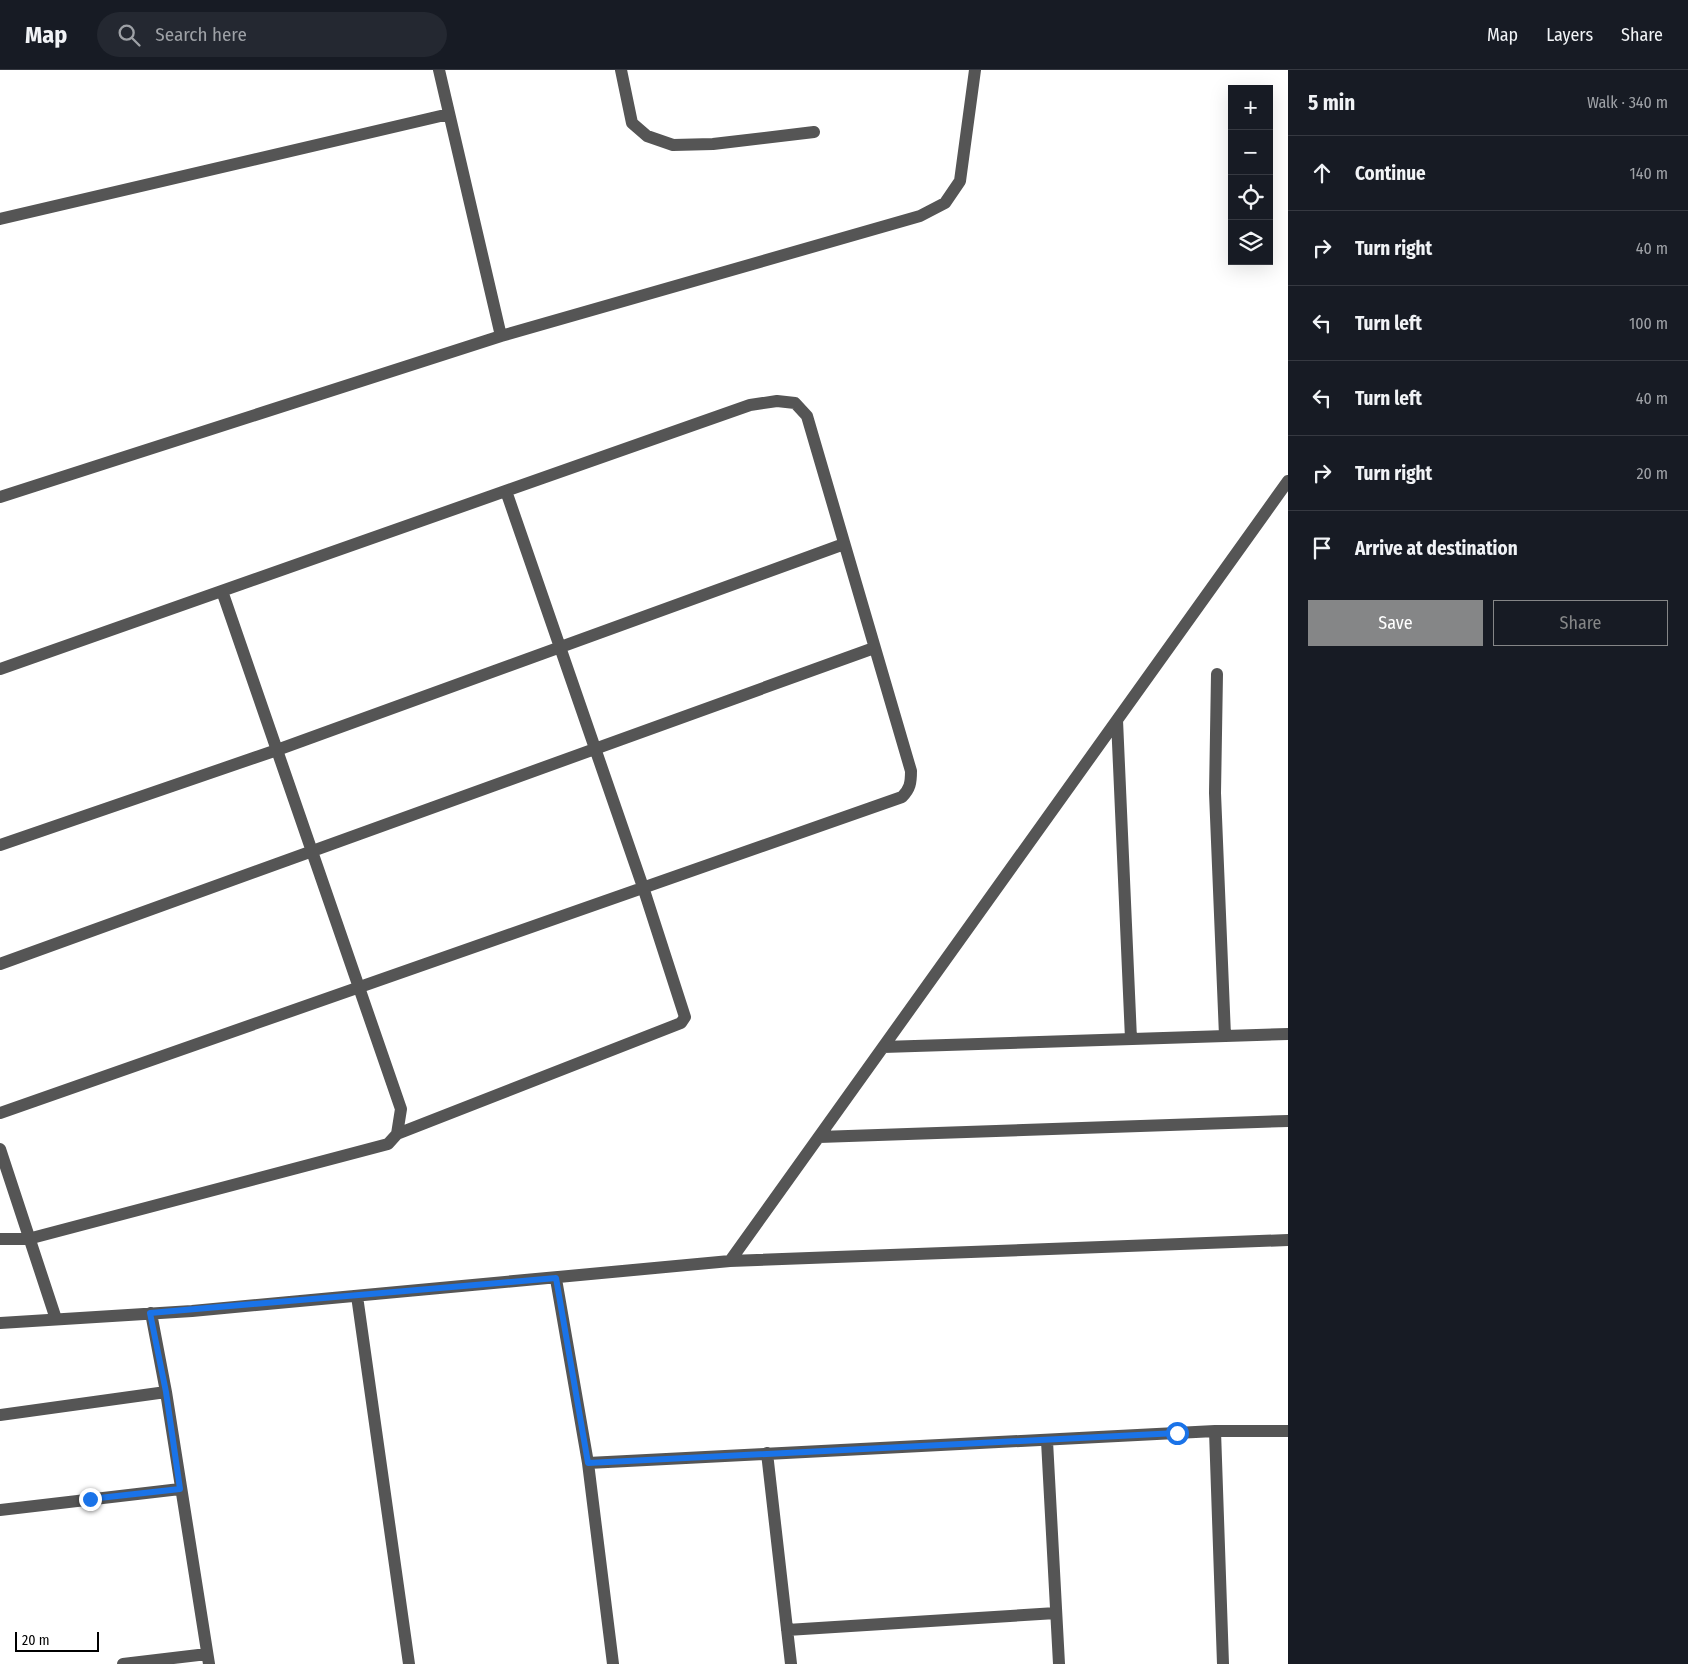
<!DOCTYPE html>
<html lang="en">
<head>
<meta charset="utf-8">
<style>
  :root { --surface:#171b24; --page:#242831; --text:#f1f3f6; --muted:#9ea1a6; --line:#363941; --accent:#858687 }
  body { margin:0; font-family:"Fira Sans Condensed",sans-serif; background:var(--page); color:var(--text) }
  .controls { position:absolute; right:15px; top:15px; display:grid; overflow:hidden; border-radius:0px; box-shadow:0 5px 20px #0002 }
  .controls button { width:45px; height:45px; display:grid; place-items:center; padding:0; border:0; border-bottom:1px solid var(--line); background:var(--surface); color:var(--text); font:25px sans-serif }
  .scale { position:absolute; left:15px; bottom:12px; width:84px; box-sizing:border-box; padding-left:5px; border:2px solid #000; border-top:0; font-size:14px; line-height:18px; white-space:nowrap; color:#000; -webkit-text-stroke:4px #fff; paint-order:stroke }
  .stop { position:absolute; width:15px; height:15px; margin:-11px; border:4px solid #1a73e8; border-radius:50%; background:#fff }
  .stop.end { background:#1a73e8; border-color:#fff; box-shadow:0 1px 5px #0008 }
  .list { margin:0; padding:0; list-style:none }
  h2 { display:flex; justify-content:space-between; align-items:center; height:65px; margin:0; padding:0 20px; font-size:21px }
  h2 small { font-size:16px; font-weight:400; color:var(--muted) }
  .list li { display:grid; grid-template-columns:32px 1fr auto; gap:15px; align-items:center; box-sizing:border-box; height:75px; padding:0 20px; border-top:1px solid var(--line) }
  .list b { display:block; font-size:19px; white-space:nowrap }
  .list em { font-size:16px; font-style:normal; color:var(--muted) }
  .actions { display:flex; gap:10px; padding:15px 20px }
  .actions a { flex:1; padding:11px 0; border:1px solid var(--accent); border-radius:0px; text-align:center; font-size:18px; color:var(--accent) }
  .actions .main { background:var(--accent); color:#fff }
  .icon { flex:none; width:28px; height:28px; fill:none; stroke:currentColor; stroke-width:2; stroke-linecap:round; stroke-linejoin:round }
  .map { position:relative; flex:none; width:1288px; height:1594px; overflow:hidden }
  header { display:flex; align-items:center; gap:30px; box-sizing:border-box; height:70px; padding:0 25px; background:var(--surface); border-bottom:1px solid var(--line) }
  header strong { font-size:24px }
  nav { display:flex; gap:28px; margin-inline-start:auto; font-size:18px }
  .search { width:350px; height:45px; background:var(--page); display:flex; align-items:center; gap:12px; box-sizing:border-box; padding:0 18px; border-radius:28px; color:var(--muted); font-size:19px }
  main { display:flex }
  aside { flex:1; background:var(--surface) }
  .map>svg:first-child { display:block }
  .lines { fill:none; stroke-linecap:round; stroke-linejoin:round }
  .minor { stroke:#555; stroke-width:12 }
  .route { stroke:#1a73e8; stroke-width:6 }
</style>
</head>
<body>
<header>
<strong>Map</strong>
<div class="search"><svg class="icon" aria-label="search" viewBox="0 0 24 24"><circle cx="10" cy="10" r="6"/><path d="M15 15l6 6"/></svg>Search here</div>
<nav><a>Map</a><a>Layers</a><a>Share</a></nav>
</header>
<main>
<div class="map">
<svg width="1288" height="1594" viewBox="0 0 1288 1594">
  <rect width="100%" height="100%" fill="#fff"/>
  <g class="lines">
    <path class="minor" d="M439,0L501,266
      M621,0L632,53L647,66L673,75L713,74L814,62
      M0,149L449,44
      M0,427L501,266L920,146L945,133L960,111L975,0
      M0,599L750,335L777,331L795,333L807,346L911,701C911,713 910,719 902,727L0,1043
      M1217,604L1215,723L1225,966
      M1117,650L1131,969
      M0,775L277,680L844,474
      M0,894L874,578
      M883,977L1288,964
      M397,1064L681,953L685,947L643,817L506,421
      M819,1067L1288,1051
      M0,1079L56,1249
      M0,1169H28L388,1074L397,1064L401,1039L222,521
      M730,1191L1288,411
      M556,1209L588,1393L1215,1361H1288
      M357,1226L409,1594
      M151,1243L166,1322L209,1594
      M0,1253L192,1241L730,1191L1288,1170
      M0,1345L166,1322
      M1215,1361L1223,1594
      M1047,1371L1059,1594
      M767,1383L791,1594
      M588,1393L613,1594
      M0,1440L180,1419
      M787,1560L1056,1543
      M123,1594L207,1584"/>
  </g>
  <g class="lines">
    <path class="route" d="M90,1429L180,1419L166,1322L150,1243L556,1208L588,1393L1177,1363"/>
  </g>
</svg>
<div class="controls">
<button>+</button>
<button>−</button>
<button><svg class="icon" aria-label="locate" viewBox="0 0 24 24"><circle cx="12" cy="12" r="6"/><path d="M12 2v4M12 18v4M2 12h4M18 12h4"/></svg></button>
<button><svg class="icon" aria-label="layers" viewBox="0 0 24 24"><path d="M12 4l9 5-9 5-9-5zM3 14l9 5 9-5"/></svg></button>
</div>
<div class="scale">20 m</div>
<div class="stop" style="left:1177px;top:1363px"></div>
<div class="stop end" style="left:90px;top:1429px"></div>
</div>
<aside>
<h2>5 min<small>Walk · 340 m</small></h2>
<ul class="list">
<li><svg class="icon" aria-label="ahead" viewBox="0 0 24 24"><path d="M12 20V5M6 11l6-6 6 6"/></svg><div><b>Continue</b></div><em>140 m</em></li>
<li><svg class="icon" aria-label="right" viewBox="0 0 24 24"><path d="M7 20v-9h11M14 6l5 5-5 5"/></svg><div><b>Turn right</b></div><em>40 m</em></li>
<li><svg class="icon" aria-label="left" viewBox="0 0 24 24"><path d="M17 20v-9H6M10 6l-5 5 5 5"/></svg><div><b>Turn left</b></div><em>100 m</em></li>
<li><svg class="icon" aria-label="left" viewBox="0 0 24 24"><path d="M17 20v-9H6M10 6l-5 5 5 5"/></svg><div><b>Turn left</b></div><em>40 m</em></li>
<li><svg class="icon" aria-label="right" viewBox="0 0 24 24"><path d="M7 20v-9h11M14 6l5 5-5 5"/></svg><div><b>Turn right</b></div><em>20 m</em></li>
<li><svg class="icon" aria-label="arrive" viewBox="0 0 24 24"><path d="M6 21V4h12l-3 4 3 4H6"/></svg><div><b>Arrive at destination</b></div></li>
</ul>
<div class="actions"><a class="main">Save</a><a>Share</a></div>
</aside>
</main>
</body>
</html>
